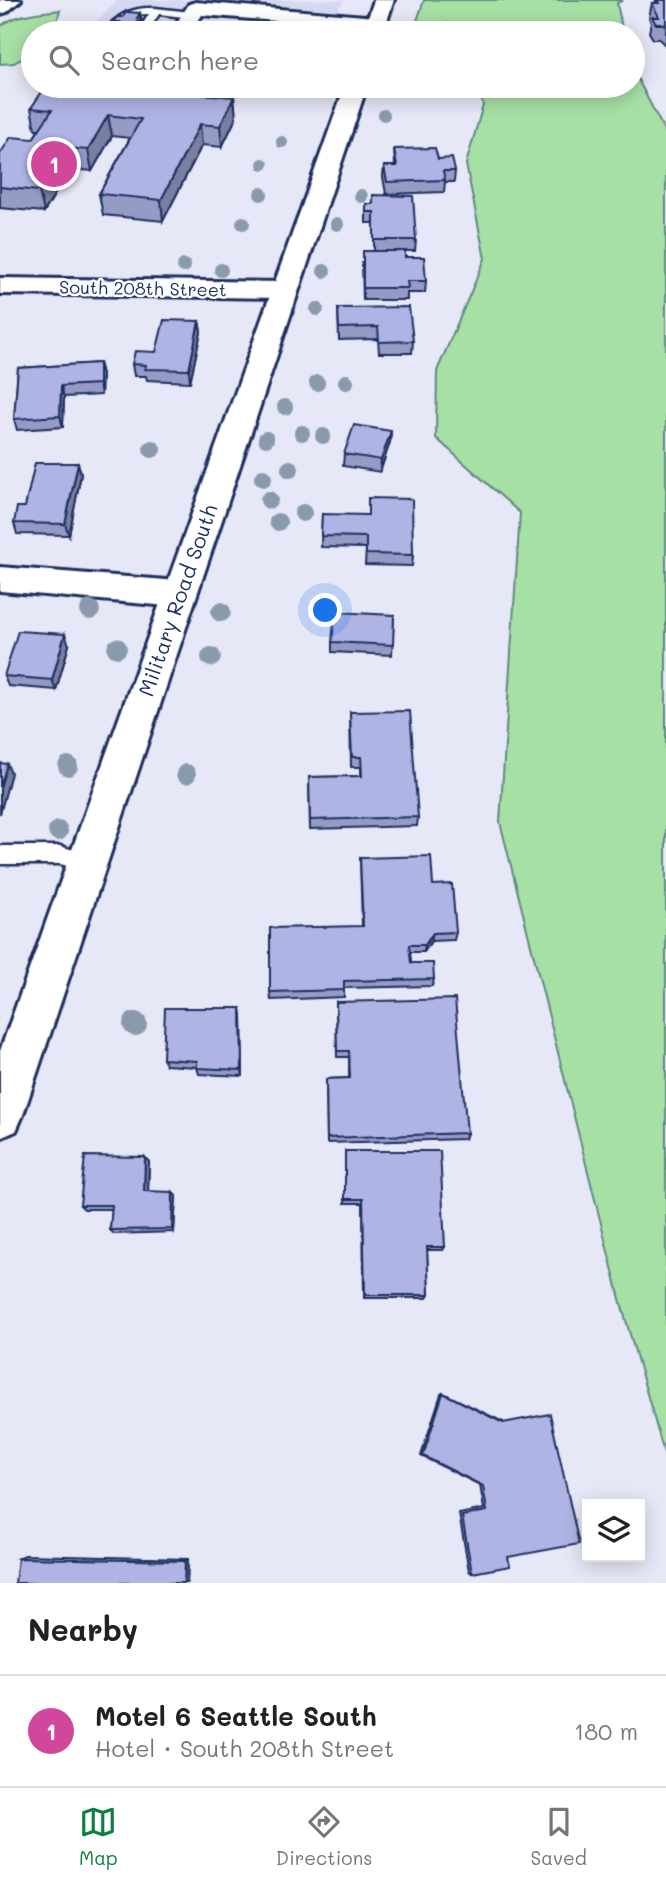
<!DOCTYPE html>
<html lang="en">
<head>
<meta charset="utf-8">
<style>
  :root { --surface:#fff; --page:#f6f6f6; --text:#222; --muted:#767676; --line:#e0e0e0; --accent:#0b8043 }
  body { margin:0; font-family:Mali,sans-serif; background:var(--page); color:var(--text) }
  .controls { position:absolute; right:21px; bottom:21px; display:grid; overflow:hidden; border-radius:0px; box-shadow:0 4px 18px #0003 }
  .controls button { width:63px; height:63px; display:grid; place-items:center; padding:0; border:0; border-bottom:2px solid var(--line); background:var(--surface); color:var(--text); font:35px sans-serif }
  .you { position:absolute; left:326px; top:611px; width:24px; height:24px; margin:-18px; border:5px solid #fff; border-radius:50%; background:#1a73e8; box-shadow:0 0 0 10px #1a73e833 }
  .badge { display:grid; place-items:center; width:46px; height:46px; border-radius:50%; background:var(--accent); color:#fff; font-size:23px; font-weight:700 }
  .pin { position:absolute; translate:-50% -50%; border:4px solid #fff; box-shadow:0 2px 7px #0006 }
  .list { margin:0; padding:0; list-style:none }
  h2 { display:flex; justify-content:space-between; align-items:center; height:91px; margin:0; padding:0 28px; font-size:30px }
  h2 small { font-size:23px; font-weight:400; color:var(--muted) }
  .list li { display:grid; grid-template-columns:46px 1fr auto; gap:21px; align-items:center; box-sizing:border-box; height:112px; padding:0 28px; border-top:2px solid var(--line) }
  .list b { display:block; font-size:26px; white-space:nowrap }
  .list p { margin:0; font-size:23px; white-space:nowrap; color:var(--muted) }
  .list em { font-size:23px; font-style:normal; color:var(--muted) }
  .icon { flex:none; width:38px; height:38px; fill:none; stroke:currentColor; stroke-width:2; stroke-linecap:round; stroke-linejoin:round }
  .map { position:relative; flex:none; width:666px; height:1583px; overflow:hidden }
  .search { position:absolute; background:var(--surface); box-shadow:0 4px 18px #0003; left:21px; right:21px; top:21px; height:77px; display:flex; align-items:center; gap:18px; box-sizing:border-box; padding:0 24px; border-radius:38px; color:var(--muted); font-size:26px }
  .sheet { height:203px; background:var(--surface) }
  nav { display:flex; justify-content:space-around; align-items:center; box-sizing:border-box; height:98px; border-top:2px solid var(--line); background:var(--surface); font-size:19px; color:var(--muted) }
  nav a { display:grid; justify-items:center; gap:4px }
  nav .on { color:var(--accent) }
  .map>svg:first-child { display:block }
  .built { fill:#d6d8f2 }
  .green { fill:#a7e0a5; stroke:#618882; stroke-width:2 }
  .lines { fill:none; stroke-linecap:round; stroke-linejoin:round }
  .lane-casing { stroke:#1b2f5e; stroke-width:5 }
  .street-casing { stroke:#1b2f5e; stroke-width:6 }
  .secondary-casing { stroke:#1b2f5e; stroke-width:6 }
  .highway-casing { stroke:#1b2f5e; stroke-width:6 }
  .lane { fill:#fff; fill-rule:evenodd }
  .street { fill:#fff; fill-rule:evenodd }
  .secondary { fill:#fff; fill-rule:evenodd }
  .highway { fill:#fff; fill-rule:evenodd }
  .tree { fill:#8a9aad }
  .wall { fill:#969bc5; stroke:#1b2f5e; stroke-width:2 }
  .shaded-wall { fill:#7a7ea0; stroke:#1b2f5e; stroke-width:2 }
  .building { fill:#afb4e5; stroke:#1b2f5e; stroke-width:2 }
  .labels { text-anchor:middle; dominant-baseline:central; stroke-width:5; stroke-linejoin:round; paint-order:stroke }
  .far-street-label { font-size:18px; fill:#1b2f5e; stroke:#fff }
  .street-label { font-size:21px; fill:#1b2f5e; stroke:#fff }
</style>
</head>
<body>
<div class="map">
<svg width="666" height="1583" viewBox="0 0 666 1583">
  <rect width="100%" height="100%" fill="#e7e8f7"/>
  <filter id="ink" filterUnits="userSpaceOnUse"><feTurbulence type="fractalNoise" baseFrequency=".0143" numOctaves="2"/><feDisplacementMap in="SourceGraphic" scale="14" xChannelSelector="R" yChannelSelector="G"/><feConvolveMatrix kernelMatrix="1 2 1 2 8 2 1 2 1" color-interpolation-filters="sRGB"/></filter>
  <g filter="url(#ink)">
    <path class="built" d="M118,0H344L338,10L194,0L175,15L176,22L169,33H71L80,24L93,25Z"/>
    <path class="green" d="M424,0H623L617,3L623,33H456L449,23L416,24Z
      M60,10L55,29L51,33H33V52L14,63L0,64V27C15,13 40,13 60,10Z
      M633,70L666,134V1460L621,1303L500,822L520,513L436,438L437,371L485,259L466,164L483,105L478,86H633Z"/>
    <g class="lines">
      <g class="lane-casing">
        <path id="lane" d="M155,8L191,12L196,15L191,18L159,14L147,33H137L149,14C133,14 123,21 113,33H103C117,14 132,7 155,8Z
          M0,846H60L94,856L97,862L94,868L87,871L60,864H0Z"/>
      </g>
      <g class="street-casing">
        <path id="street" d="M196,2L377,17L384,19L387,23L384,27L377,29L202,15L190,33H170L189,4Z
          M0,278L285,282L294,284L298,290L294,296L285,298L0,294Z
          M0,567L179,581L191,585L196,594L191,603L179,607L0,591Z"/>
      </g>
      <g class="secondary-casing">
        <path id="secondary" d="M374,0H394L383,33H363Z
          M345,86H367L23,1115L16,1131L0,1138V1051Z"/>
      </g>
      <g class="highway-casing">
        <path id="highway" d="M0,0H21L7,12L0,14Z"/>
      </g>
      <use href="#lane" class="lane"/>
      <use href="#street" class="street"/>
      <use href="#secondary" class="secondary"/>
      <use href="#highway" class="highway"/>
    </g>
    <g class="tree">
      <circle cx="384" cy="115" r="6"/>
      <circle cx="282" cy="142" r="6"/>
      <circle cx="263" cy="164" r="6"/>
      <circle cx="261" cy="194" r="7"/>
      <circle cx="361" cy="196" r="7"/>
      <circle cx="243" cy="223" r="7"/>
      <circle cx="337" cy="224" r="7"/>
      <circle cx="184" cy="266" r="7"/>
      <circle cx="221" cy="270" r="7"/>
      <circle cx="324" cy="271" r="7"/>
      <circle cx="317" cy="309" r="7"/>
      <circle cx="346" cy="382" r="8"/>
      <circle cx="317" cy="383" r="8"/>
      <circle cx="285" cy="407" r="8"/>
      <circle cx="302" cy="433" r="8"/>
      <circle cx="323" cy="436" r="8"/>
      <circle cx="266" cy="439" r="8"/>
      <circle cx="152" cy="449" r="9"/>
      <circle cx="290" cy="469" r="9"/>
      <circle cx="263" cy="478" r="9"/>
      <circle cx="269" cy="500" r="9"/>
      <circle cx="303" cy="513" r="9"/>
      <circle cx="278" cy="522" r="9"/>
      <circle cx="90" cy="610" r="10"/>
      <circle cx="221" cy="612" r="10"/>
      <circle cx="117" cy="648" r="10"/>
      <circle cx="211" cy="657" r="10"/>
      <circle cx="68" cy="766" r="10"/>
      <circle cx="186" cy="774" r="10"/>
      <circle cx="58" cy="831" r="10"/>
      <circle cx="135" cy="1024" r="12"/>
    </g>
    <path class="wall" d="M656,0H666V46L659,39H653L649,32L651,23L649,18L652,3H655Z
      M141,19L142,25L132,33H117L114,22Z
      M234,97L236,118L222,147L202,145L163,221L103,215L99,194L130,138L112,136L92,171L70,169L44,212L0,208V154L33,139L39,129H35L31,108Z
      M394,149L438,159L455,171L454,182H445L444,192L386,194L383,177L384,166H395Z
      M366,204L416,240L415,251H374V223H366Z
      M405,257L426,281L425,293H407V300H363L362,263Z
      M338,308L413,341L412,353H379L378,339L339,340Z
      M199,321L201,332L190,382L147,380L146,376H134L132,364L156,352Z
      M99,363L102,374L101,395L64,397L63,427L17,430L14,419L18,368Z
      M391,431L390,442L380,472L343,466L344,454Z
      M78,463L81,474L69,535L17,534L14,523L25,507Z
      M322,514L413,555L412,566L365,565L366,548L321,547Z
      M394,615L392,655L332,652V642Z
      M69,645L56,690L8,686L4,676Z
      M350,712L418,817L417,826L310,829L309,777L361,776V767H351Z
      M360,858L433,885L456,932L454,940L431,941L424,952H410L411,963L434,979L432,986L344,988V997L271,1000L270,992L362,926Z
      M336,1002L467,1133L465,1139L327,1143L326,1079L349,1078V1057H337Z
      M242,1015L243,1076L199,1074L197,1067L166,1065L163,1059Z
      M345,1151L445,1247L443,1250H427L429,1295L427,1298H364L363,1203H345Z
      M149,1162L148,1191L176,1196L174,1232L114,1234L110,1230L112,1209H84L80,1205Z
      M443,1393L503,1422L508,1557L472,1573L469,1571L459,1514L484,1509L480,1485L421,1456L441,1394Z
      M25,1555L188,1559L187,1583L18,1558Z"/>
    <path class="shaded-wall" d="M140,13L142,25L132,33H131L130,29Z
      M234,97L236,118L222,147L220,126Z
      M108,115L112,136L92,171L88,150Z
      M200,124L202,145L163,221L161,200Z
      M66,148L70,169L44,212L39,191Z
      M199,321L201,332L190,382L189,370Z
      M99,363L102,374L101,395L99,384Z
      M61,386L64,397L63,427L60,416Z
      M391,431L390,442L380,472L381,460Z
      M78,463L81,474L69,535L65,524Z
      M65,634L69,645L56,690L52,680Z
      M7,764L11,773L0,814V787Z
      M433,933L431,941L424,952L425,945Z
      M241,1008L242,1015L243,1076L242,1070Z
      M145,1157L149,1162L148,1195L144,1191Z
      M173,1192L176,1196L174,1232L172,1229Z
      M188,1559L187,1583H184L185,1561Z"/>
    <path class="building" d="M657,0H666V27L663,24H656L652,17H659L652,3H659Z
      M126,12L140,13L137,18L141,19L130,29L116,28L120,22H114L117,17H123Z
      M46,86H109L234,97L220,126L200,124L161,200L99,194L141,119L108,115L88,150L66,148L39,191L0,187V154L11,137L33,139L52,110L31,108Z
      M435,148L438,159L452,158L455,171H443L445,180L387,182L384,166H397L394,149Z
      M373,195L413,196L416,240H374V212H366V204H373Z
      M363,251H405V257H424L426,281H407L408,288H363Z
      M409,307L413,341L379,342L378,327L339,328L338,308Z
      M164,320L199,321L189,370L145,369L146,365L132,364L135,351L156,352Z
      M99,363V384L61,386L60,416L14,419L18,368Z
      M354,425L391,431L381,460L344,454Z
      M35,463H78L65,524L14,523L17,507H25Z
      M368,498L412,499L413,555L366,554V537L321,536L322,514L368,515Z
      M335,612L394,615L393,645L332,642Z
      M18,631L65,634L52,680L4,676Z
      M410,711L418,817L310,820L309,777L362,776L361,757H352L350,712Z
      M0,763L7,764L0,787Z
      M431,856L433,885L452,884L456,932L433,933L425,945H409L411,963H433L434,979L344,981V990L270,992V928L363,926L360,858Z
      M455,999L467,1133L327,1138L326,1079L350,1078L349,1051H337L336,1002Z
      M165,1008H241L242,1070L197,1068V1061L163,1059Z
      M345,1151H440L445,1247H427L429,1295H365L363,1199H345Z
      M85,1156L145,1157L144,1191L173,1192L172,1229L110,1230L112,1205H80Z
      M443,1393L503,1423L550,1414L579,1544L508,1557L510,1566L472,1573L462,1516L487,1511L483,1486L423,1456Z
      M18,1558L185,1561L184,1583H15Z"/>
  </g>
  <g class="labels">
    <g class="far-street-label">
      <text transform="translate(143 288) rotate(1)">South 208th Street</text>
    </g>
    <g class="street-label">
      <text transform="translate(177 600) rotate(-71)">Military Road South</text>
    </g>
  </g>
</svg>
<div class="controls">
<button><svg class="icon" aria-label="layers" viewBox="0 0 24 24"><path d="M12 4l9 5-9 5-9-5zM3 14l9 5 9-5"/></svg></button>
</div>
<div class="you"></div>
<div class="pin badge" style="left:54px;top:164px;background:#d1479c">1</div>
<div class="search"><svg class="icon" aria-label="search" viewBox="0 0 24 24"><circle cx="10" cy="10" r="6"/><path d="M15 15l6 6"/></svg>Search here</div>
</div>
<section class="sheet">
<h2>Nearby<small></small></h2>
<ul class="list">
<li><span class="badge" style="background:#d1479c">1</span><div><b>Motel 6 Seattle South</b><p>Hotel · South 208th Street</p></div><em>180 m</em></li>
</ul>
</section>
<nav>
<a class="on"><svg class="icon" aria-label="map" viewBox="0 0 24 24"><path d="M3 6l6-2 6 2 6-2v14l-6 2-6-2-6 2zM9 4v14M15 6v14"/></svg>Map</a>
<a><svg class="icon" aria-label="directions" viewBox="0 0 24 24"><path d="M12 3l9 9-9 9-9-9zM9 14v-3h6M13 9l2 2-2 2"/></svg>Directions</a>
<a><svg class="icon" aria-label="saved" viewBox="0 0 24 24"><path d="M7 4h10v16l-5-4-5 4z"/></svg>Saved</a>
</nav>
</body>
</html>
